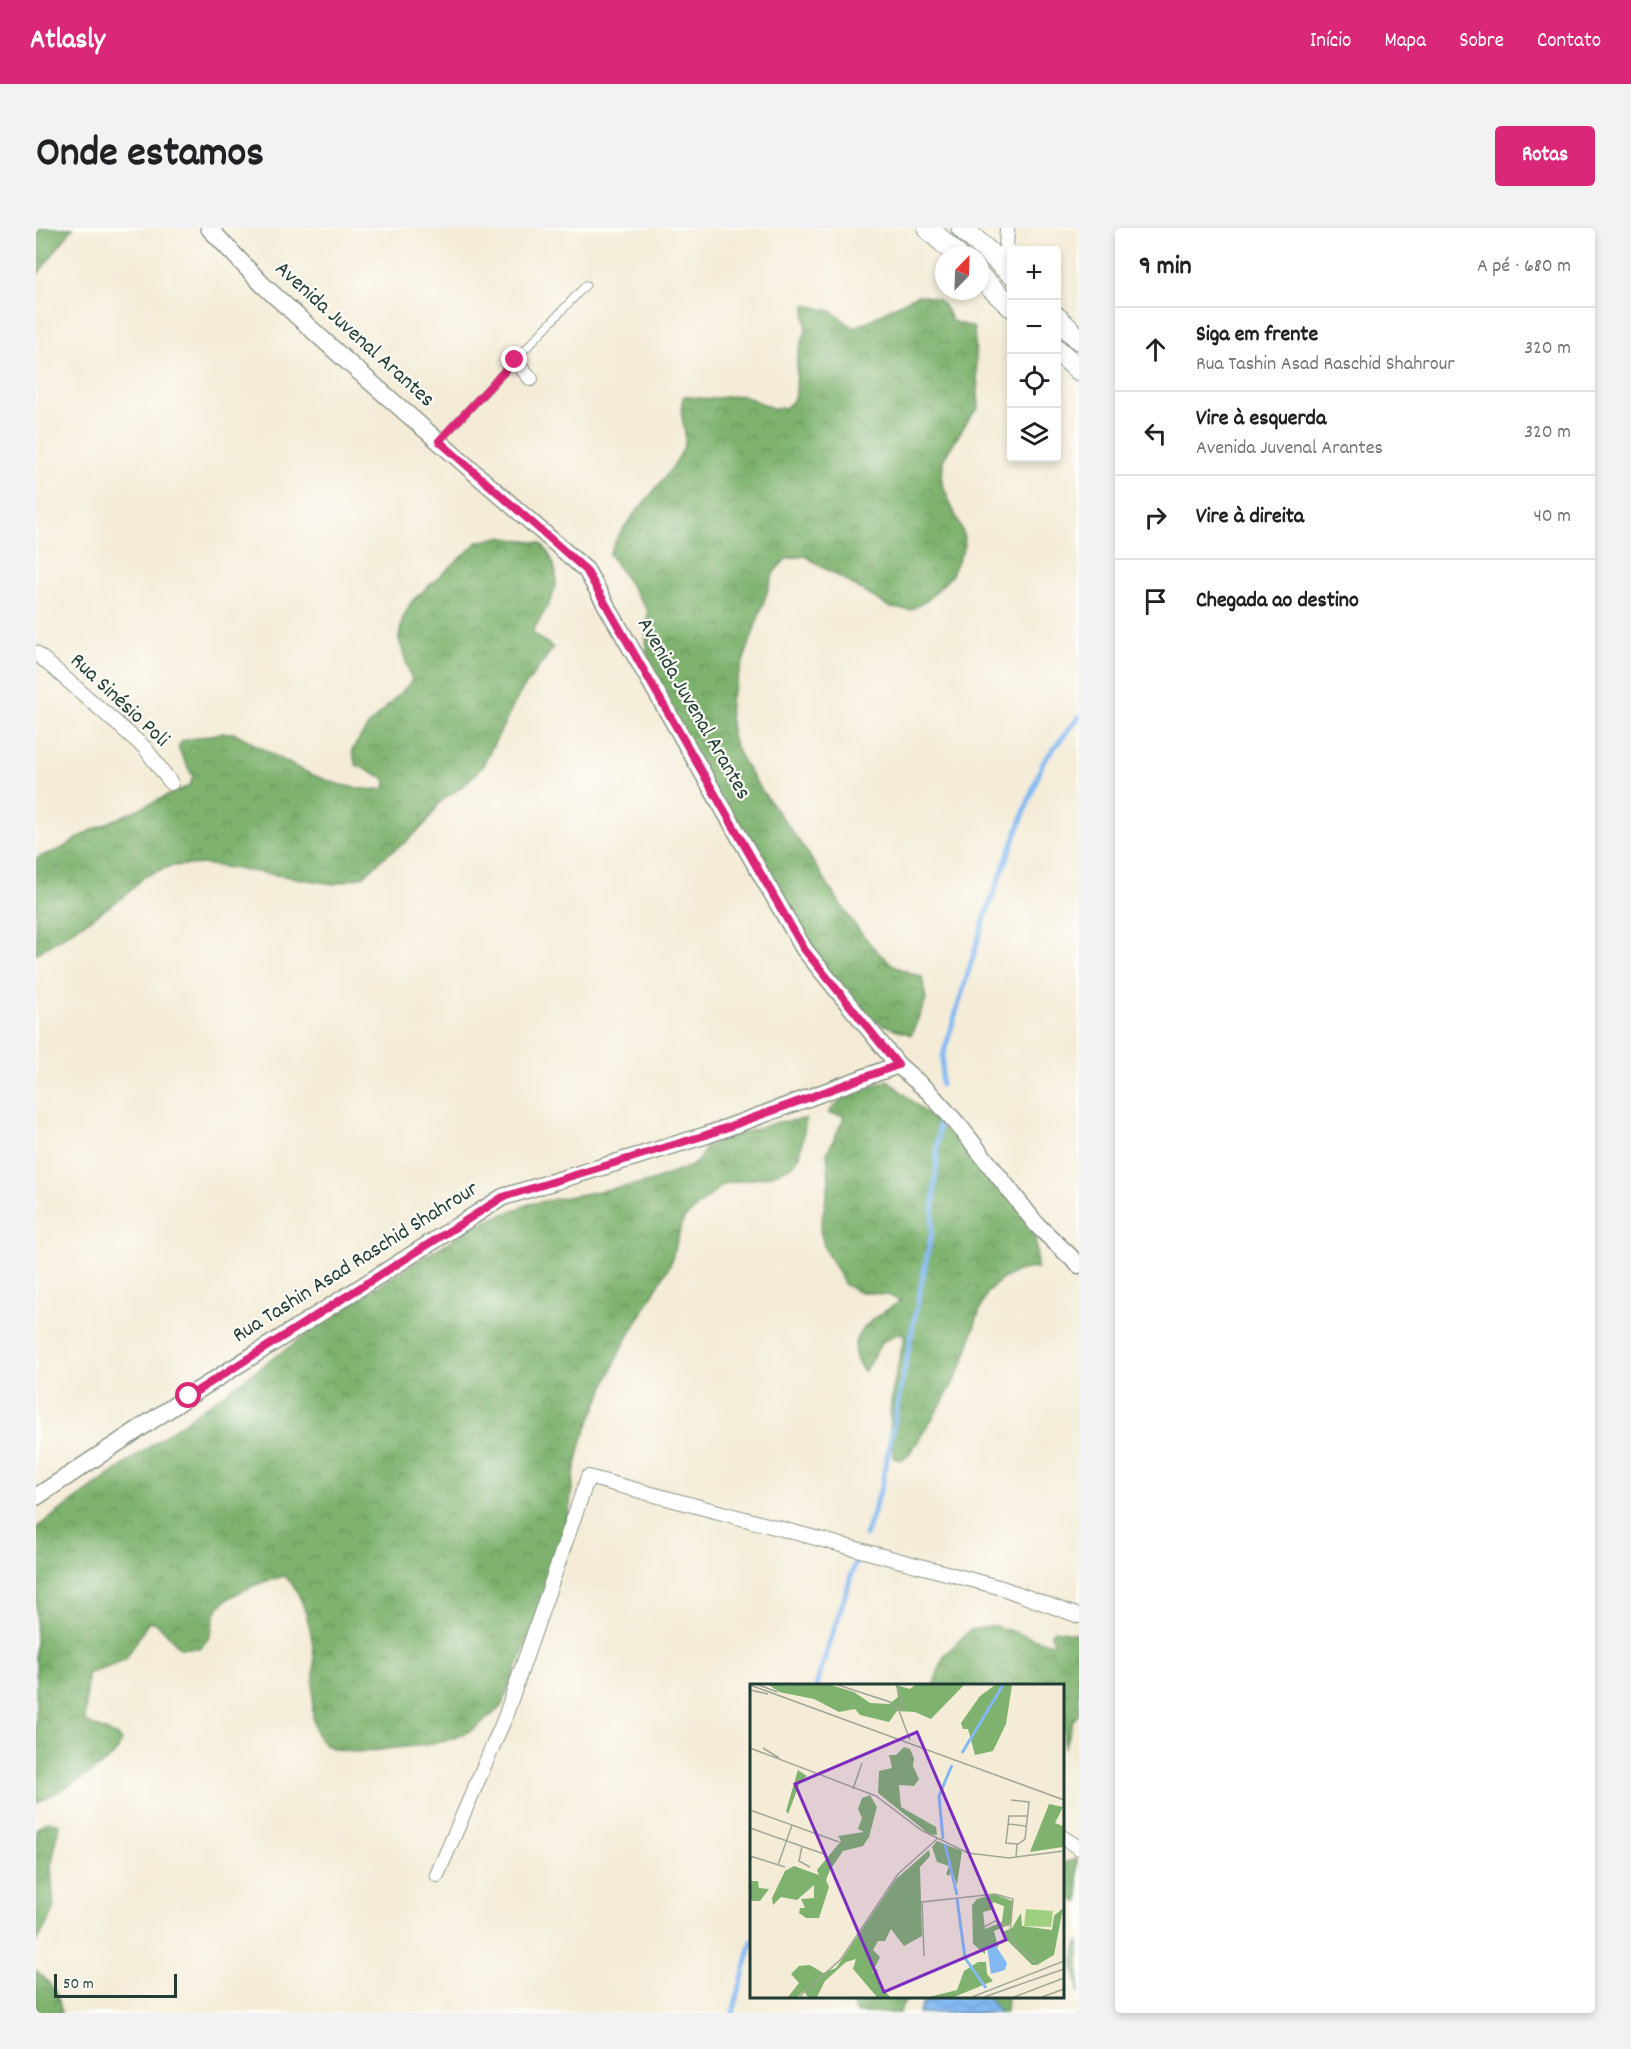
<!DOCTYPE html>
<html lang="pt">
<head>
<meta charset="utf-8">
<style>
  :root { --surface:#fff; --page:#f2f2f2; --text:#202124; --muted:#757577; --line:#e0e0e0; --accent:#db2777 }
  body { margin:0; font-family:Dekko,sans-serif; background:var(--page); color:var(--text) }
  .controls { position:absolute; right:18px; top:18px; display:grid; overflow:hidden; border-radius:6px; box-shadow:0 3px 9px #0003 }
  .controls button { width:54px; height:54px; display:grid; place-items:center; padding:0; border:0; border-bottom:2px solid var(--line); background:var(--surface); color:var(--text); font:30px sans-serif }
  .compass { position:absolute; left:899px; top:18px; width:54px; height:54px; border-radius:50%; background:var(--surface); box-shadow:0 3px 9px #0003; rotate:23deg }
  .scale { position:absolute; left:18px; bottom:15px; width:123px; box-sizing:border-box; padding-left:6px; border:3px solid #1f3d34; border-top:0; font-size:16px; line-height:21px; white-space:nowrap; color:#1f3d34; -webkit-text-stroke:4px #fdfcf7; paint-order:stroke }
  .stop { position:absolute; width:18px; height:18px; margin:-14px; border:4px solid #db2777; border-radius:50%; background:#fff }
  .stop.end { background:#db2777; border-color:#fff; box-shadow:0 2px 6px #0008 }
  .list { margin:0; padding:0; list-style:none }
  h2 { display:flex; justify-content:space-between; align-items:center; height:78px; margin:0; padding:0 24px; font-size:26px }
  h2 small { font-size:20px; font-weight:400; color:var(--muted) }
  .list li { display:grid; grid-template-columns:39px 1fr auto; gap:18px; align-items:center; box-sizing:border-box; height:84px; padding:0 24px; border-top:2px solid var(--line) }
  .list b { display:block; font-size:22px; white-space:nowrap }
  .list p { margin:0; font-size:20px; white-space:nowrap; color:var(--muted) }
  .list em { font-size:20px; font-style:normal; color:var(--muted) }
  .icon { flex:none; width:33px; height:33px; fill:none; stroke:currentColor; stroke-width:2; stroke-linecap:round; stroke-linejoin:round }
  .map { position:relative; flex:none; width:1043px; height:1785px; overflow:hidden; border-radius:6px }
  header { display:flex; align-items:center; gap:36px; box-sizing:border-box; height:84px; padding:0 30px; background:var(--accent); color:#fff }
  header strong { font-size:28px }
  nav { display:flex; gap:33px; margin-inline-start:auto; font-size:21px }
  .intro { display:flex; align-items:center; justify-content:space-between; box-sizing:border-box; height:144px; padding:0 36px }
  h1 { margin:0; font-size:42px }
  .button { padding:15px 27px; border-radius:6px; background:var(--accent); color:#fff; font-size:21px; font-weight:700 }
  main { display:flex; gap:36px; padding:0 36px }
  aside { flex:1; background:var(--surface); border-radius:6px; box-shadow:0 3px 9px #0003 }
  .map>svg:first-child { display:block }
  .forest { fill:url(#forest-crowns); stroke:#4e7851; stroke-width:1.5 }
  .water { fill:url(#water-waves); stroke:#517b93; stroke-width:1.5 }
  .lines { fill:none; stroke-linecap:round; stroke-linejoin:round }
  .stream { stroke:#83b9f2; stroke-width:5 }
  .service-casing { stroke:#8a9486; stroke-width:9 }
  .minor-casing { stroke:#8a9486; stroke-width:16 }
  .tertiary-casing { stroke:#8a9486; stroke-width:19 }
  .primary-casing { stroke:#8a9486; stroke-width:23 }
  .service { stroke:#fff; stroke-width:7 }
  .minor { stroke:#fff; stroke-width:14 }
  .tertiary { stroke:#fff; stroke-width:16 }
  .primary { stroke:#fff; stroke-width:21 }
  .route { stroke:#db2777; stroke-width:8 }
  .labels { text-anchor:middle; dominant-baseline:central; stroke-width:4.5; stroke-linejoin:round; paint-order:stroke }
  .street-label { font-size:22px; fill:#1f3d34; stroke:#fdfcf7 }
  .inset-river { fill:none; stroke:#83b9f2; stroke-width:3 }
  .inset-road { fill:none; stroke:#9fa696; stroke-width:1.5 }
  .view { fill:#7b2cbf; fill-opacity:0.15; stroke:#7b2cbf; stroke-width:3 }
  .inset-edge { fill:none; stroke:#1f3d34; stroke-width:3 }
</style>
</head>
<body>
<header>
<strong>Atlasly</strong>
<nav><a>Início</a><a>Mapa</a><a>Sobre</a><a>Contato</a></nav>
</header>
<div class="intro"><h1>Onde estamos</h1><a class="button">Rotas</a></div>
<main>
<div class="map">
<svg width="1043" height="1785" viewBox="0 0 1043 1785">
  <defs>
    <pattern id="forest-crowns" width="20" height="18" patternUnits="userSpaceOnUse" patternTransform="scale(1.5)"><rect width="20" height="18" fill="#7eb26e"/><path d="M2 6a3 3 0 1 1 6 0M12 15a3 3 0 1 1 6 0" fill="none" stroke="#67925b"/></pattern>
    <pattern id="water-waves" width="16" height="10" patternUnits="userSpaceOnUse" patternTransform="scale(1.5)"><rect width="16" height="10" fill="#83b9f2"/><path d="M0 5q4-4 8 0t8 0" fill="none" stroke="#6b98c5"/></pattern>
  </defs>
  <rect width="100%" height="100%" fill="#fdfcf7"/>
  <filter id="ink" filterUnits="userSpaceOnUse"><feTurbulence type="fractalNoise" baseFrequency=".0167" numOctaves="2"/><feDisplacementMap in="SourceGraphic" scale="12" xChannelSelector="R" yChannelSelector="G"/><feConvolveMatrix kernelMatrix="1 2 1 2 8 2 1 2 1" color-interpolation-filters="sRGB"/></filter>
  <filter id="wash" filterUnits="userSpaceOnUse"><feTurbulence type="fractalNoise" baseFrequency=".008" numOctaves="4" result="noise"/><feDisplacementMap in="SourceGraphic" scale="24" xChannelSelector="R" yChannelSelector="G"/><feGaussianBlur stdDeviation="1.35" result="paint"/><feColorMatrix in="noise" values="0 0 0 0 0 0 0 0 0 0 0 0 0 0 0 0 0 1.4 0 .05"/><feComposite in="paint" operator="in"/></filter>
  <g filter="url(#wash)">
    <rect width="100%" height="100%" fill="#f4ecd7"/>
    <path class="forest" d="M0,0H37L0,48Z
      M882,67C906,70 906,72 916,93L938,100L943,180L934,189L907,232L906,255L927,305L929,318L915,348L892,372L874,382L855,380L769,328L750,331L738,344L694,472C693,487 693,503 699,517C714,551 739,579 760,609C788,647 809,691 843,725C856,738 869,744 886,749L890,772L875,807L835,792L807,769L648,517L613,444L610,409L612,383L573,326C589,288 625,262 645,225C657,205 639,189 648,168L671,171L706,167L736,180H749L756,174L760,164L761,129L770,102L769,77L795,83L818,100C840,90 860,76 882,67Z
      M463,309L505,315C534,350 516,371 496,404L517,420L484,465L446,539L427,558L404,574L390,595L371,613L347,630L328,648L298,656L168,636L135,638L109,648L90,667L67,683L0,726V630L25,621L52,604L153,558L157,549L142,520L146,513L185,505H199C242,529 296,566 347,561L350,557L349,550L320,537L316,522L332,498L376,453L363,411L366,392L375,374L442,314Z
      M852,852L919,911L940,937L980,970L1000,1002L1001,1041C985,1038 962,1052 952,1064C944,1075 934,1115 929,1130C915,1164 893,1195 873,1227L866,1232L858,1230C848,1187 859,1149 869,1107L863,1105L846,1114L828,1144C800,1108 840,1090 864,1073L852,1067L820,1063L809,1057L789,1022L784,1002L793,953L791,925L808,890L806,887L793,886V883L810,869Z
      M770,891L764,928L756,938L734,948L687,956L647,992L634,1037L585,1121L546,1212L538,1245L528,1322L466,1477C434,1511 405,1517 360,1520C338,1522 308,1529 288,1516C269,1503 280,1449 278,1428C276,1403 268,1366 249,1348C231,1352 186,1366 179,1386C173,1405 180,1403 164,1420H144L122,1396L113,1393L89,1432L51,1446L49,1494L81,1508L85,1514C80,1537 21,1563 0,1575V1300L306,1081L436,999L493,976L613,954L655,938L663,932L669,920L685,912L742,894Z
      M959,1398L1015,1416L1018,1414L1015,1405L1019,1402L1043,1406V1486L1037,1492L1028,1520L1026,1458H897L908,1428L934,1402Z
      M11,1593L24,1596L15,1638L18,1683L0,1716V1601Z
      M1041,1631L1043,1674L1035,1671L1027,1675V1635Z
      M1043,1715V1766C1039,1751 1034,1728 1043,1715Z
      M0,1742C14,1755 24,1765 25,1785H0Z
      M812,1769H971L970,1785H912L891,1770H873L866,1777L864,1785H821Z"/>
    <path class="water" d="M903,1768L946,1769L952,1771L964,1785H882L889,1772Z"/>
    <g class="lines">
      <path class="stream" d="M905,857L907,827L950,686L1007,534L1043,489
        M829,1308L845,1260L896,1003L903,895
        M780,1458L820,1333
        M697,1785L716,1713"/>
    </g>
  </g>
  <g filter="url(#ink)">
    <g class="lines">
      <g class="service-casing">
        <path id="service" d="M404,212L550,57"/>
      </g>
      <g class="minor-casing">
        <path id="minor" d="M969,38L971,0
          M479,132L495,151
          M0,425L109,520L135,555
          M1026,1609L1043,1620
          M401,1647L468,1492L552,1249L966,1360L1043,1388"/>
      </g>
      <g class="tertiary-casing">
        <path id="tertiary" d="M173,0L227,57L306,129L550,342L768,721L862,837L892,863L924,899L1001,997L1043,1037
          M0,1269L153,1168L467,969L671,907L862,837"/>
      </g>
      <g class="primary-casing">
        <path id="primary" d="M892,0L921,27
          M926,0L975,45
          M944,49L975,78
          M1020,89L1043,111
          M1020,121L1043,142"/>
      </g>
      <use href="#service" class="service"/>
      <use href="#minor" class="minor"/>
      <use href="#tertiary" class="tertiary"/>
      <use href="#primary" class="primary"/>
    </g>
  </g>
  <g class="lines" filter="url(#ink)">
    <path class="route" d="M153,1168L467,969L670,907L862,837L768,721L550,342L403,213L479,132"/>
  </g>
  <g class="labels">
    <g class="street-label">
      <text transform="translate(318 107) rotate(42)">Avenida Juvenal Arantes</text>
      <text transform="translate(83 473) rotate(43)">Rua Sinésio Poli</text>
      <text transform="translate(657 481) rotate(60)">Avenida Juvenal Arantes</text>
      <text transform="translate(320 1035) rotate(-32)">Rua Tashin Asad Raschid Shahrour</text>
    </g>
  </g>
  <g transform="translate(714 1456)">
    <rect width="314" height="314" fill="#f4ecd7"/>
    <path d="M19,1H81L104,8L120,19L139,20L148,13L146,1L160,5L165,1H214L181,35L165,28L147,27L139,38L110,31L105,25L89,28L64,15L29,8ZM245,1H262L256,40L243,67L225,71L218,45H213L211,39L230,12ZM154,63L160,65L164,74L163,82L169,95L164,102L149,101L151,123L186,143L187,151L179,150L128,109L129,87L142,84L139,71H146ZM48,86L57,92L50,98L38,130L36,127ZM120,111L127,123L119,153L113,162L93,167L80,186L76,196L79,203L69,234H56L49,229L50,224H55L51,215L64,214V201L47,216L31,213L23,221L22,214L35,187L44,182L69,191L67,186L91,157L88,152L114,148L108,145L112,134L108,125L112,114ZM299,120L313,123L305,139L313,142V163L280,168ZM187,157L212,167L207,201L202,186L199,192L196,190L199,182L187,178L182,163ZM179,166L180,172L170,183L172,252L154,262L141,245L135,257H128L123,266L130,273L122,289L127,285L130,301L140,313H127L103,285L106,275L96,278L75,297L67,313H58L54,307L47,313H38L49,299L41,290L49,282L60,281L73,289L86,284L146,195ZM0,197H8L9,204L19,205L10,217H0ZM244,210L262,217L261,240L244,247L248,263H235V270L223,260L222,221L227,215ZM243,218L254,222L252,238L235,245L233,228L241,226ZM313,224L304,271L287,281H282L253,252L252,248L262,244L271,229L272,242L302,246L304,232ZM228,278H236L237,290L243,297L204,313H179L207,306L214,287Z" fill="#7eb26e" fill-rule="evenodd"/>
    <path d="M276,225L303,227L301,243L274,242Z" fill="#9ed080"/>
    <path d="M244,259L257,279L255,286L241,290L237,262Z" fill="#83b9f2"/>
    <path class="inset-river" d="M212,69L253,1M193,155L189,112L202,81M195,160L207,211M207,215L215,274L236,304"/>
    <path class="inset-road" d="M0,1L314,116M9,1L27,8M88,1L140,18L149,27L160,56M146,1L152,15L149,27M0,6L18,10M0,64L126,112L171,146L218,169L259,174L314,167M13,64L29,74M103,105L112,79M261,116L279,118L275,155L267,161L266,173M0,126L89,158M258,140L276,142M0,144L74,170M269,160L256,159L259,132H277M52,162L49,177L60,183M0,172L35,183M28,181L42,141M234,243L245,237L259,242M174,272L172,218L245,210L263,215L260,250L267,263L288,280M49,313L91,275L148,190L187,155M222,313L314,277M234,313L314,285M264,313L314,294M292,313L314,305"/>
    <path class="view" d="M167,48L256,256L134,308L45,100Z"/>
    <rect width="314" height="314" class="inset-edge"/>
  </g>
</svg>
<div class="controls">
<button>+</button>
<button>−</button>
<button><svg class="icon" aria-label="locate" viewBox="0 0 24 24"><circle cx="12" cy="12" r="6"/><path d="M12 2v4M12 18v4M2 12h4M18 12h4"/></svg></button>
<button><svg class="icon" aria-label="layers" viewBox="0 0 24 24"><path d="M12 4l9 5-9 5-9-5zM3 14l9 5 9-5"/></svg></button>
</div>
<svg class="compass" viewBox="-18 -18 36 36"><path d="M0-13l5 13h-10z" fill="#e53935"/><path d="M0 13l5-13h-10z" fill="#757577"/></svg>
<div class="scale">50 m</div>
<div class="stop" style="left:153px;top:1168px"></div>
<div class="stop end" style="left:479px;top:132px"></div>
</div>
<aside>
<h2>9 min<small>A pé · 680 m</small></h2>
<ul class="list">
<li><svg class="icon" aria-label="ahead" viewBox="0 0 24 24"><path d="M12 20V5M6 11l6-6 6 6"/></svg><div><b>Siga em frente</b><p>Rua Tashin Asad Raschid Shahrour</p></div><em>320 m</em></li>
<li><svg class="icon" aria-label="left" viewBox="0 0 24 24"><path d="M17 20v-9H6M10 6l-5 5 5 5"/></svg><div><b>Vire à esquerda</b><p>Avenida Juvenal Arantes</p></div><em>320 m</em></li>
<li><svg class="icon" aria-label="right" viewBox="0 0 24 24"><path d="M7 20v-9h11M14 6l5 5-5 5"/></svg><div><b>Vire à direita</b></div><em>40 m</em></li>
<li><svg class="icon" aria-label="arrive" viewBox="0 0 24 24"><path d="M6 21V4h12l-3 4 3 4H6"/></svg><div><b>Chegada ao destino</b></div></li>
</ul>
</aside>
</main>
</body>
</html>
